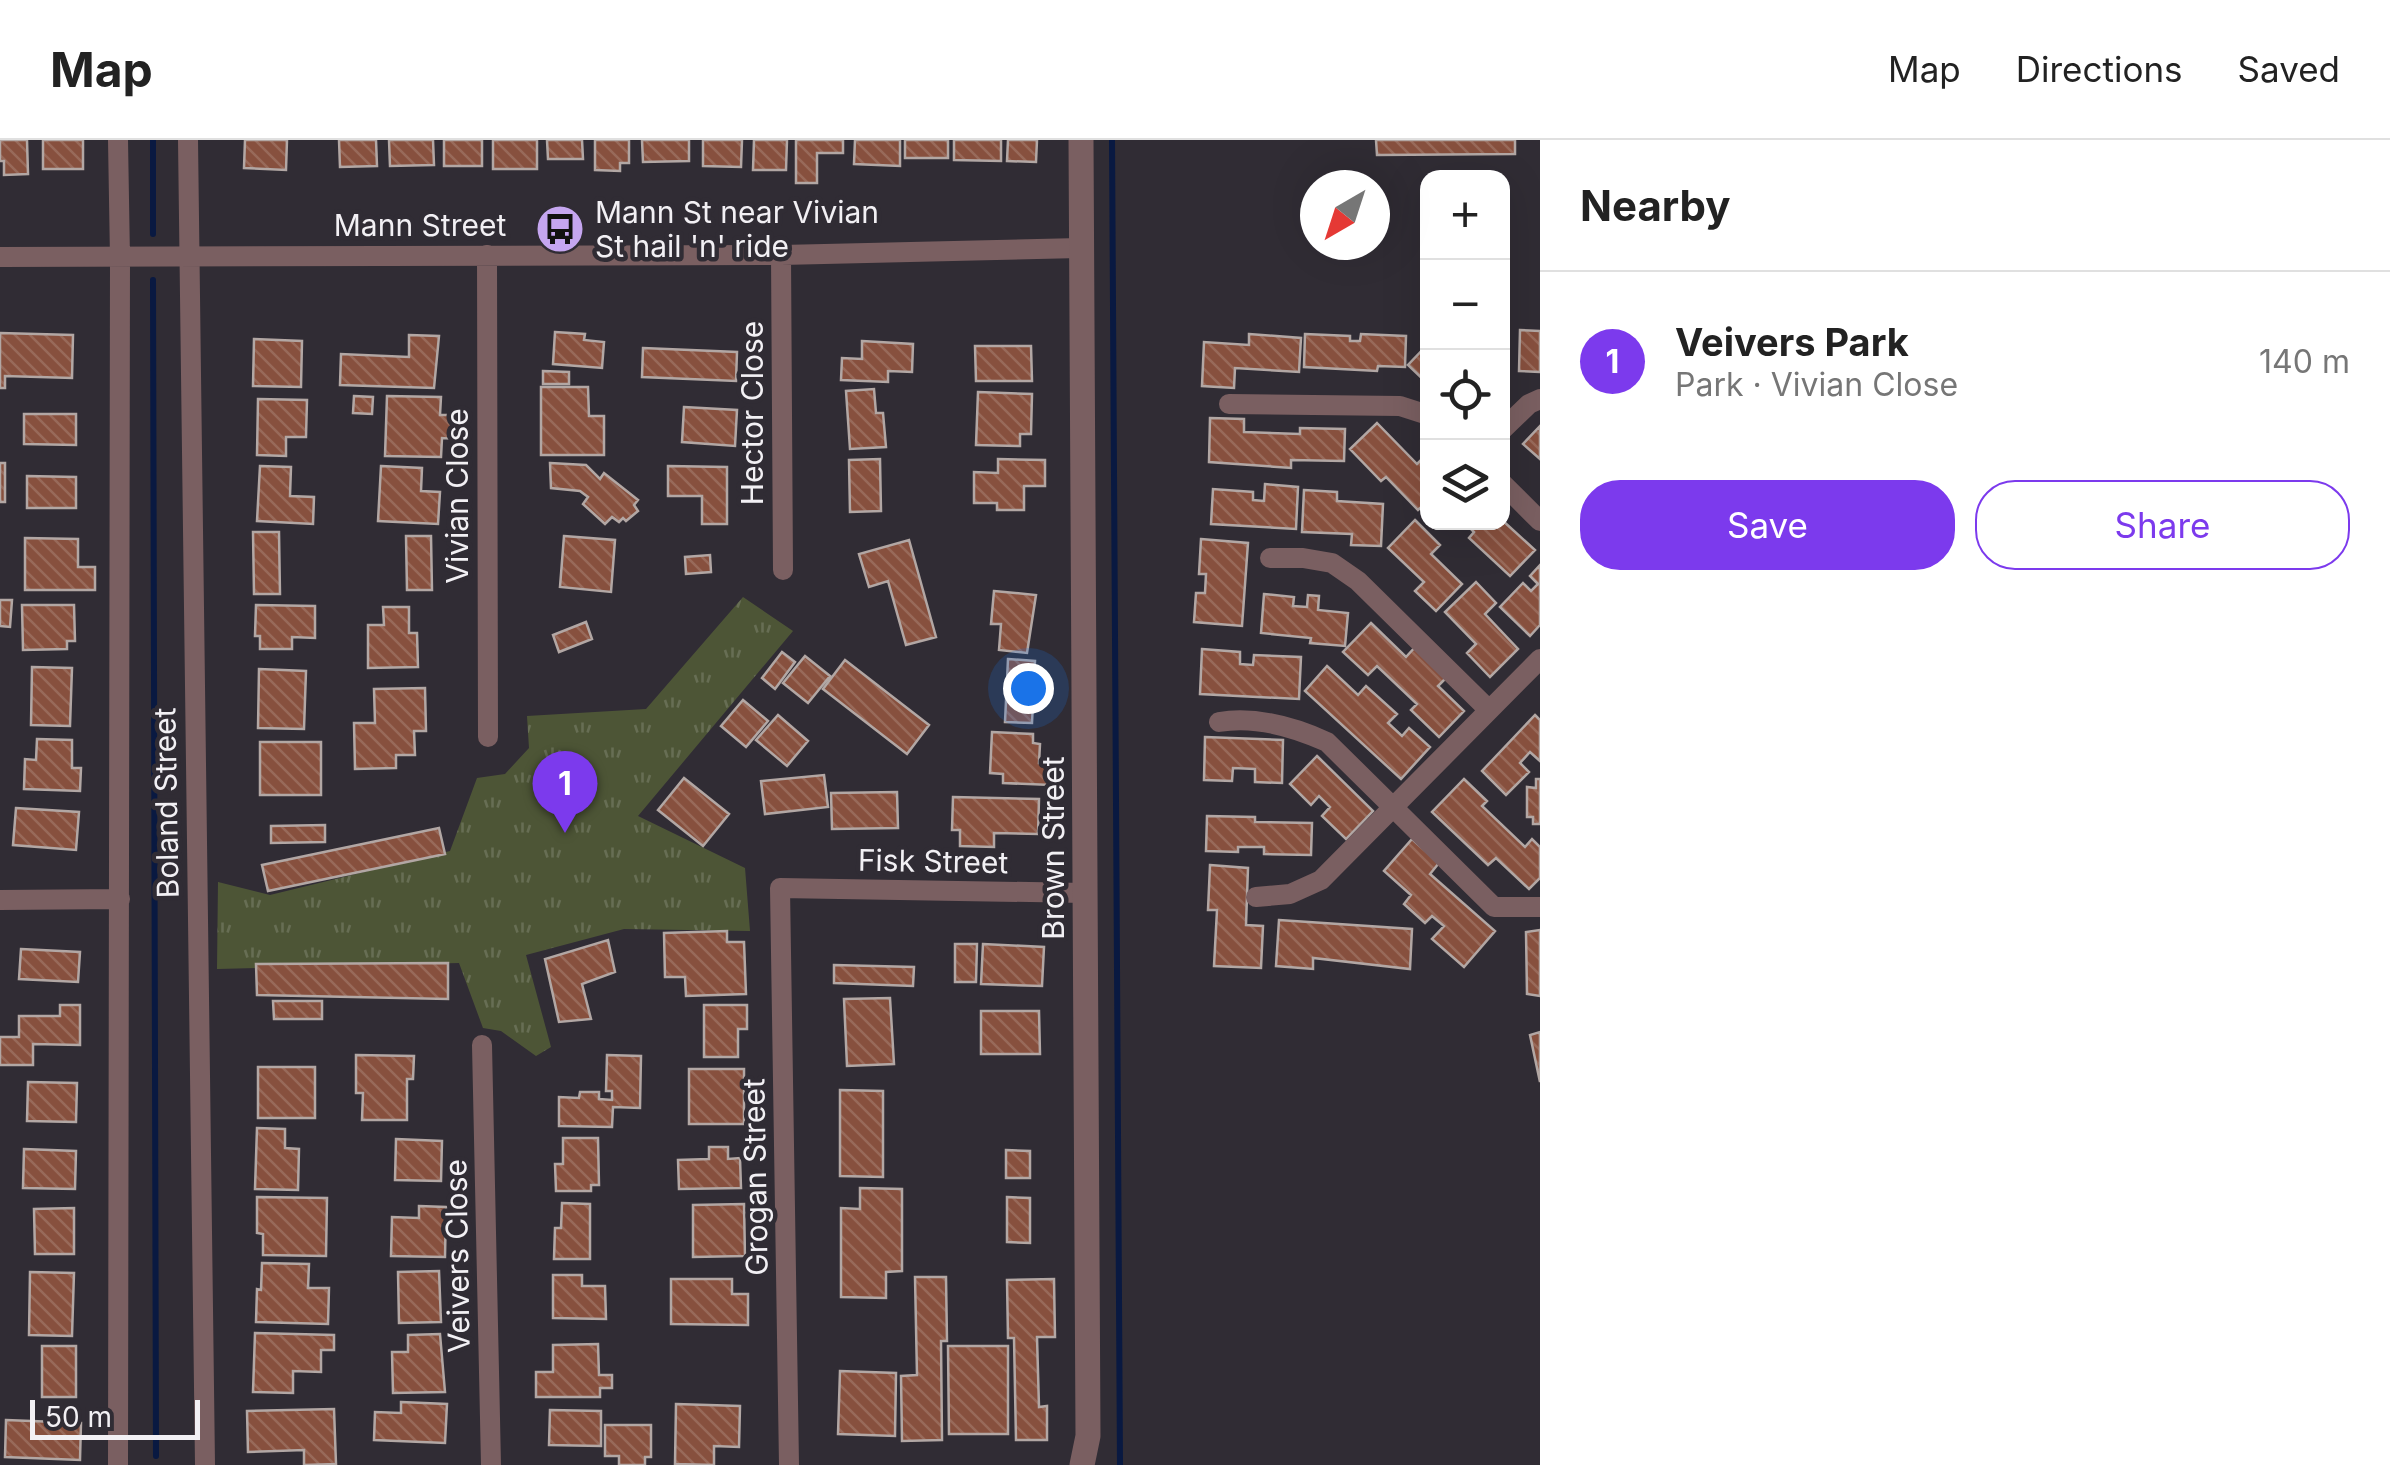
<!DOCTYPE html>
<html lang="en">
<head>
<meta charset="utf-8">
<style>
  :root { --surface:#fff; --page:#f2f2f2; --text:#222; --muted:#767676; --line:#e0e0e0; --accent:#7c3aed }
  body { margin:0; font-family:Inter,sans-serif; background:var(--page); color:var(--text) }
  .controls { position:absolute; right:30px; top:30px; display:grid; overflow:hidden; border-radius:20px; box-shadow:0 10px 40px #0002 }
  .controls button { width:90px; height:90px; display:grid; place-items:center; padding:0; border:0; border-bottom:2px solid var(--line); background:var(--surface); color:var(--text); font:50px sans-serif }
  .compass { position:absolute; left:1300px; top:30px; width:90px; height:90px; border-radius:50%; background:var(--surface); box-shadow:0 10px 40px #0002; rotate:219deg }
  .scale { position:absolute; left:30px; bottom:25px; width:170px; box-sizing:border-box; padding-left:10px; border:5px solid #f2f0f4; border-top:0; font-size:28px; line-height:35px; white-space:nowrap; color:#f2f0f4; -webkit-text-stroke:8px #302c34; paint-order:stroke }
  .you { position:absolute; left:1028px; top:548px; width:35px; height:35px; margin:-25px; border:8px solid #fff; border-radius:50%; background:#1a73e8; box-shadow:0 0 0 15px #1a73e833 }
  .badge { display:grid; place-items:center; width:65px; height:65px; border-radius:50%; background:var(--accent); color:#fff; font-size:32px; font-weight:700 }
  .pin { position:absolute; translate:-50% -82px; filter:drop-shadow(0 2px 5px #0008) }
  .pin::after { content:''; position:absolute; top:52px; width:35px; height:30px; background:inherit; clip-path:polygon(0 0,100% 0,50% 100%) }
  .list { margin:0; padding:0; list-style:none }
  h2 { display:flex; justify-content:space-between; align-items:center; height:130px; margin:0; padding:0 40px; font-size:42px }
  h2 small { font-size:32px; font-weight:400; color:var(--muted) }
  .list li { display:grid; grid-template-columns:65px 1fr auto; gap:30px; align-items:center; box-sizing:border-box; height:180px; padding:0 40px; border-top:2px solid var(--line) }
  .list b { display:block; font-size:38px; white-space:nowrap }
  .list p { margin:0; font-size:32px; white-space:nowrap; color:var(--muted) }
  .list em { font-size:32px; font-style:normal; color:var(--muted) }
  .actions { display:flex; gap:20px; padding:30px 40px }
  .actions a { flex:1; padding:22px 0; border:2px solid var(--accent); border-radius:40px; text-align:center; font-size:35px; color:var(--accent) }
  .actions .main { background:var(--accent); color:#fff }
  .icon { flex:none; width:55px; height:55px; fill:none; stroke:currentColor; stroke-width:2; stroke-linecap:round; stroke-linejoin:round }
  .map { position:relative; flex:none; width:1540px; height:1325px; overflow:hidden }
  header { display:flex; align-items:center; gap:60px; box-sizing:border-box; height:140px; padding:0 50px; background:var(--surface); border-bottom:2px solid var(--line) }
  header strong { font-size:48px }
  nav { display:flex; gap:55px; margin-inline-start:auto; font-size:35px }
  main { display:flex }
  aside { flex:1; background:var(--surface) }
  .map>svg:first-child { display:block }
  .park { fill:url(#park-tufts) }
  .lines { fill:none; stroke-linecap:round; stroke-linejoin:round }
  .stream { stroke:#091941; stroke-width:6 }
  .building { fill:url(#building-back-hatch); stroke:#b2a7a4; stroke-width:2.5 }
  .minor { stroke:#7a5f61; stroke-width:20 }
  .tertiary { stroke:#7a5f61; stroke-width:25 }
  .labels { text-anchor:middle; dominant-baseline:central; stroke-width:9; stroke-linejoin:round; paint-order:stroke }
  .poi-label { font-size:30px; fill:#f2f0f4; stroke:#302c34; text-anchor:start }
  .street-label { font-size:30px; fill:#f2f0f4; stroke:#302c34 }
</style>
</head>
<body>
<header>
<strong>Map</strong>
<nav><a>Map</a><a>Directions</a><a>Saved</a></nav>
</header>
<main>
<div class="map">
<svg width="1540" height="1325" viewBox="0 0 1540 1325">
  <defs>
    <pattern id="park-tufts" width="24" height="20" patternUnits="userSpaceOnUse" patternTransform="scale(2.5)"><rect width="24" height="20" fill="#4d5536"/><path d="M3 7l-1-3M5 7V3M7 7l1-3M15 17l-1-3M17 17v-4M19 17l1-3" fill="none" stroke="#676e54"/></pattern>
    <pattern id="building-back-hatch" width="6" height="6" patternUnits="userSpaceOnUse" patternTransform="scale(2.5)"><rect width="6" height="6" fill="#87503e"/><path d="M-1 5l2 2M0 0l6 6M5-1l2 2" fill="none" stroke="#986a5a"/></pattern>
  </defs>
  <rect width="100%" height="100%" fill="#302c34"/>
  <path class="park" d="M743,457L793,491L638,676L745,728L750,791L624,789L526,815L551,907L536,916L501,891L483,888L459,823L217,829L218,742L270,755L450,711L477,638L505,634L529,608L527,576L646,569Z"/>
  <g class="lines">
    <path class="stream" d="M153,0V94
      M1112,0L1120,1325
      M153,140L156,1316"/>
  </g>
  <path class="building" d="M0,0H27L28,34L4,35V21H0Z
    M43,0H83V29H43Z
    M245,0H287L286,30L244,28Z
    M339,0H376L377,26L340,27Z
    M389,0H433L434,25L390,26Z
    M444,0H482V26H444Z
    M493,0H537V29H493Z
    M547,0H582L583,19H548Z
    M595,0H629V23H620V31L595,30Z
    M642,0H689V21L643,22Z
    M703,0H742L741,27L703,26Z
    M754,0H787L786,30H753Z
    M796,0H843V13H817V43H796Z
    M855,0H900V26L854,24Z
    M905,0H948V18H905Z
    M954,0H1001V21L954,20Z
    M1008,0H1037L1036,22L1007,21Z
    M1376,0H1515V14L1377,15Z
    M1520,190L1540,191V232L1519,231Z
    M555,192L585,194L584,200L604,202L602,228L553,224Z
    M0,193L73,195L72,238L5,236V248H0Z
    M1249,194L1301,198L1299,232L1235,228L1234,248L1202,246L1204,202L1249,205Z
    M1305,194L1350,196V201H1360L1361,194L1406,196L1405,227L1378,226L1377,231L1304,227Z
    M409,195L439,196L434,248L340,245L341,214L409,217Z
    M254,199L302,201L301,247L253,246Z
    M862,201L913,204L912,232L888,231V242L841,240L842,218L862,219Z
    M1428,204V244L1408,225Z
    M975,206H1031L1032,241H976Z
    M643,208L737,212L736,241L642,237Z
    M543,231L569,232V244H543Z
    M541,247H588L589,276H604V315H541Z
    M874,249L876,273H883L886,307L850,309L846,251Z
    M978,252L1032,254L1031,294H1020V306L976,305Z
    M354,256L373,257L372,274L353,273Z
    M387,256L441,257L440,275H457V299L442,298L441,317L385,316Z
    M258,259L307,260L306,297H286V316L257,315Z
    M684,267L737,270L735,306L682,302Z
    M24,274H76V305L24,304Z
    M1210,278L1244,279V292L1300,294V288L1345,289L1344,321L1291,320V328L1209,322Z
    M1377,283L1417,324L1425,316L1428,318V361L1418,370L1386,337L1381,341L1350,309Z
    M1540,286V319L1523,304Z
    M880,319L881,371L850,372L849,320Z
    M998,319L1045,320V346H1024V370H997V363H974V332L998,333Z
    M0,323H5V362H0Z
    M550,323L586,325L600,339L604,333L638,360L634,365L638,371L626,381L623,378L619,382L612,377L605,384L583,364L588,357L580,351L551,348Z
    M260,326L291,327L290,356L314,357L313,384L257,381Z
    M381,326L422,328L421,351L440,352L438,384L378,381Z
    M668,326L727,327V384H702V356H668Z
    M27,336L76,337V368H27Z
    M1265,344L1298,347L1296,389L1211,384L1213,349L1253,352V360L1264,361Z
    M1304,350L1337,352V361L1383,364L1381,406L1351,405L1352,394L1302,392Z
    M1415,380L1440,405L1431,414L1462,444L1436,471L1415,451L1424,442L1388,408Z
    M1502,380L1535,410L1510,436L1469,398L1474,392L1464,382H1502Z
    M253,392H279L280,454H254Z
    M406,396H431L432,450H407Z
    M564,396L615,400L611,452L560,447Z
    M25,398L78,399V427H95V450H25Z
    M1201,399L1248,403L1242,486L1194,482L1196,453H1205L1206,434H1199Z
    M909,400L936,497L906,505L888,441L869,447L859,414Z
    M710,415L711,432L686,434L685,417Z
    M1540,425V485L1530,496L1500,467L1523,443L1531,451L1538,444L1530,436Z
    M1476,442L1496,463L1485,474L1518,509L1490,537L1467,513L1476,504L1445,472Z
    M994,451L1036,455L1027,513L999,510L1001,484H991Z
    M1264,454L1294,457L1293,466L1307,467L1308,455L1319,456L1318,470L1348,473L1345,506L1310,503L1311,498L1261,493Z
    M0,460H12L10,487L0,486Z
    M22,465H74L75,501H67V509L23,510Z
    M256,465L315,466V498L292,497V509H260V496H255Z
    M383,467H409V493H417L418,527L368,528V485H384Z
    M586,482L592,499L559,512L553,495Z
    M1371,483L1406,517L1417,505L1449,535L1438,546L1464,571L1439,597L1411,570L1417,564L1377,526L1368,535L1343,512Z
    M1202,509L1240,512V524L1253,525L1254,515L1301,517L1299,559L1200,554Z
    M782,512L795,522L775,549L762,538Z
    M805,516L830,536L808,563L783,543Z
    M1008,519L1035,521L1032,583L1005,582Z
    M845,520L929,585L907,614L823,549Z
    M1327,526L1358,555L1366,546L1397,574L1388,583L1402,596L1409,588L1430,607L1401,639L1305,551Z
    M32,527L72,528L70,586L31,585Z
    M259,529L306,531L304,589L258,588Z
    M425,548L426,591H414L415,615H396V628L355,629L354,583H375L374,549Z
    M743,560L768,581L746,607L721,586Z
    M778,575L808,601L787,626L756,600Z
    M1535,575L1540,580V621L1530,612L1520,623L1529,632L1506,655L1482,631Z
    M992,592L1033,594V603L1040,604L1039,623L1052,624L1051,645L1003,643V634L990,633Z
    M1205,597L1283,600L1282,643L1255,642V629L1233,628L1232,641L1204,640Z
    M37,599L72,600V628H81L80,651L24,649L25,619L36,620Z
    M260,602H321V655H260Z
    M1317,616L1373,671L1346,699L1322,676L1330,667L1319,656L1311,665L1290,644Z
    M824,635L828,667L765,674L761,641Z
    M684,638L729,674L703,706L658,670Z
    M1464,639L1487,661L1482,666L1525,707L1532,699L1540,707V738L1529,749L1496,718L1488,725L1432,672Z
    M1536,639H1540V684H1533V677H1527V647L1536,648Z
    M897,652L898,688L832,689L831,653Z
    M953,657L1039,659L1038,694L994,693V707L960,706V690H952Z
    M16,668L79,672L76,710L13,705Z
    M1207,676L1255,677V682L1312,683L1311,715L1264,714V707H1238V712L1206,711Z
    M325,685V702L271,703V686Z
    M439,688L445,714L268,751L262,725Z
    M1412,699L1439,723L1430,734L1495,791L1464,827L1432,799L1444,786L1432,776L1425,783L1404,764L1411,755L1384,731Z
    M1210,725L1248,728L1246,785L1263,786L1261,828L1214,826L1217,770H1208Z
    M1279,780L1412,789L1410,829L1313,818V829L1276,826Z
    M1540,790V856L1527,854L1526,792Z
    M727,791V802H744L746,854L686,856L685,837H665L664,793Z
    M608,800L615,832L582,844L591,879L559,882L545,819Z
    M955,804H977L976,842H955Z
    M983,804L1044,807L1042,846L981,844Z
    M21,809L80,812L78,842L19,839Z
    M448,823V859L257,855L256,824Z
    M834,825L914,827L913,846L834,843Z
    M890,858L894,924L847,926L844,859Z
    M273,861H322V879H274Z
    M60,865H80V905L33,904V925H0V897H19V876H60Z
    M704,865H747V889H738V917H704Z
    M981,871H1039L1040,914H981Z
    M1540,892V942L1530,895Z
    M356,915L414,916L413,939H407V980H362L363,953H356Z
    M607,915L641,916L640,968L613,967L612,987L559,986V957L579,958L580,952H599V959L612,960V951H606Z
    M258,927H315V978H258Z
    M689,929H744V984H689Z
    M28,942L77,943L76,982L27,981Z
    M840,950L883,951V1037L840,1036Z
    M257,988L285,989V1008L299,1009L298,1050L255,1049Z
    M563,998H598L599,1045H591V1051H556L555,1024H563Z
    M396,999L442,1001L441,1041L395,1040Z
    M709,1007H728V1019L740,1018L741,1048L679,1049L678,1020L709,1019Z
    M24,1009L76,1011L75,1049L23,1048Z
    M1006,1010L1030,1011V1038H1006Z
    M860,1048L902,1049V1131L886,1132V1158L841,1157V1068L860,1069Z
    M257,1057L327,1058L326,1116L263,1115V1094L257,1093Z
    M1007,1057L1030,1058V1103L1007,1102Z
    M562,1063L590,1064V1119H554L555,1088H561Z
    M744,1064L745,1116L693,1117V1065Z
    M419,1066L446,1067L445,1117L391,1116L392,1077L419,1078Z
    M74,1068V1114H35L34,1069Z
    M262,1123L309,1124L308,1148H329L328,1184L256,1182L257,1149L261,1150Z
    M439,1131L441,1182L399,1183L398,1132Z
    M30,1132L74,1133L72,1196L29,1195Z
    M553,1135H582V1146H605L606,1179L553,1178Z
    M915,1137H946L947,1201H941L942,1300L902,1301L901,1236L917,1235Z
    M671,1139H732V1154H748V1185L671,1184Z
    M1054,1139L1055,1197H1037L1039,1267L1047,1266V1300H1016L1014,1198H1008L1007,1140Z
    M255,1193L334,1195V1210H321V1232L293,1231V1253L253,1252Z
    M440,1194L445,1252L393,1253L392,1212H408V1195Z
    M598,1204L599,1235H612V1248H600V1257H536V1232H553V1205Z
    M42,1206H76V1257H42Z
    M948,1206H1008V1294H949Z
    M840,1231L896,1233L895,1296L838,1294Z
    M401,1262L447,1264L445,1303L374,1300L375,1272L401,1273Z
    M676,1264L740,1266L739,1307L714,1306V1325L675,1324Z
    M334,1269L336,1324L304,1325V1310L248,1312L247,1271Z
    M550,1270L601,1271V1306L549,1305Z
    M6,1280L81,1283L80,1320L5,1317Z
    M605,1285H651V1317H645V1325H619V1316H605Z"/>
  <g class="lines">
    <path class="minor" d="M188,0L205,1325
      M487,115L488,597
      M781,115L783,430
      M0,117L781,115L1080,108
      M1229,264L1400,266L1428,275
      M1502,290L1529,264L1540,259
      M1502,343L1540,381
      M1270,418H1303L1332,423L1358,441L1489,570
      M1219,582C1256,576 1294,587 1327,602L1494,767H1540
      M1256,757L1290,754L1321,740L1540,519
      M0,760L120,759
      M482,905L491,1325
      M118,1325L120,118L118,0
      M789,1325L780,748L1085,753"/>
    <path class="tertiary" d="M1081,0L1088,1296L1082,1325"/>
  </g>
  <defs>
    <g id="bus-disc" transform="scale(2.5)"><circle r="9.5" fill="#c5a6f0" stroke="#302c34"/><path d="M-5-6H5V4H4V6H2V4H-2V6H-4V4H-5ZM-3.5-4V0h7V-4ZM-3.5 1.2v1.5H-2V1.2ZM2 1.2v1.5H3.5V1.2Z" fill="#111"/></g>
  </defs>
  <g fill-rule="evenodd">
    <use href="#bus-disc" x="560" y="89"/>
  </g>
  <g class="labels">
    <g class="poi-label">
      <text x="595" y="72">Mann St near Vivian<tspan x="595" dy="34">St hail 'n' ride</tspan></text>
    </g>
    <g class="street-label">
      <text x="420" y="85">Mann Street</text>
      <text transform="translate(752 273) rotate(-90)">Hector Close</text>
      <text transform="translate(457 356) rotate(-90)">Vivian Close</text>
      <text transform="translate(166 663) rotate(-91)">Boland Street</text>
      <text transform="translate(1053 708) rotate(-90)">Brown Street</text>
      <text transform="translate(933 721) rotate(1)">Fisk Street</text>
      <text transform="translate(755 1037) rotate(-91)">Grogan Street</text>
      <text transform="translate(457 1116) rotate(-91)">Veivers Close</text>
    </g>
  </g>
</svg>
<div class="controls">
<button>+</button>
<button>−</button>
<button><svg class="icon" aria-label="locate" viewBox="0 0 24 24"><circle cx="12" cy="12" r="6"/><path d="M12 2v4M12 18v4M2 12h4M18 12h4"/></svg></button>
<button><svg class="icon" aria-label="layers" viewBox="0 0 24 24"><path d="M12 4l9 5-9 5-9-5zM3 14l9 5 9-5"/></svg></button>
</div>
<svg class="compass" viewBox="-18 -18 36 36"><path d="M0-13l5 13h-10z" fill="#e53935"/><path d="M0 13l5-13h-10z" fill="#767676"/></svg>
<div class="scale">50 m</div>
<div class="you"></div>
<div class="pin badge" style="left:565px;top:693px">1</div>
</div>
<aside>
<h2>Nearby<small></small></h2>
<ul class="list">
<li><span class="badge">1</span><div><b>Veivers Park</b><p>Park · Vivian Close</p></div><em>140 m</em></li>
</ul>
<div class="actions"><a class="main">Save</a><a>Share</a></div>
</aside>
</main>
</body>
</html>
